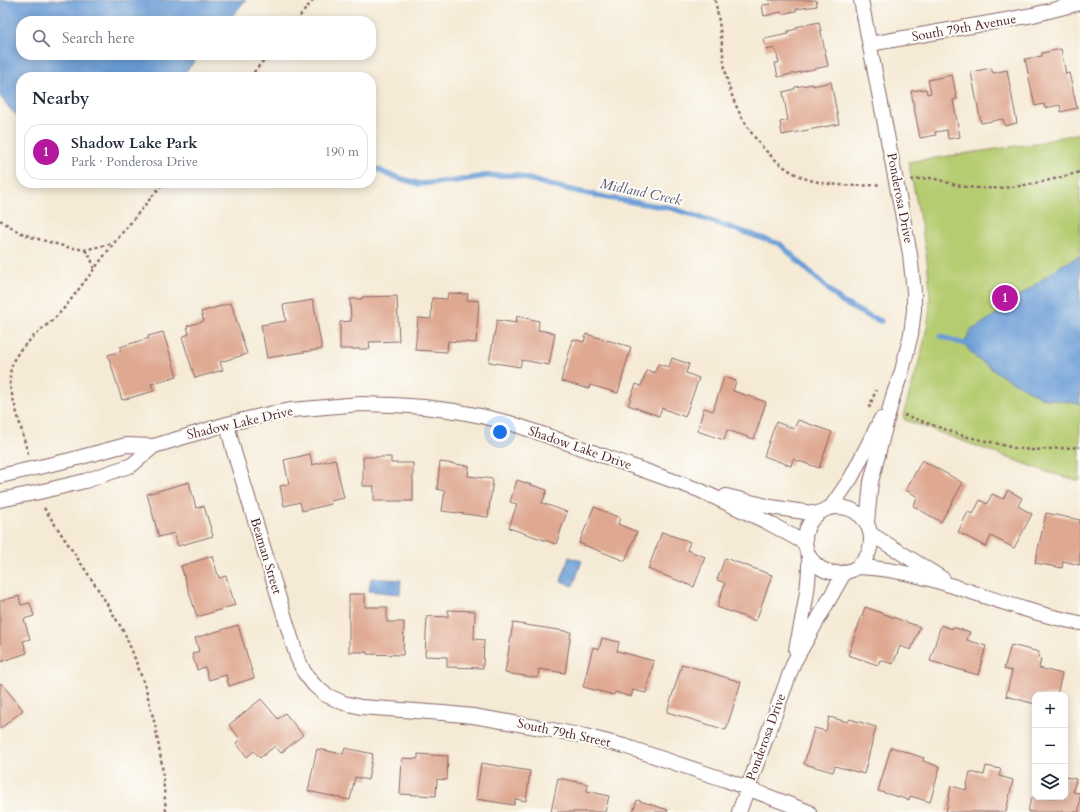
<!DOCTYPE html>
<html lang="en">
<head>
<meta charset="utf-8">
<style>
  :root { --surface:#fff; --page:#f2f2f3; --text:#1f2937; --muted:#747a83; --line:#e0e1e3; --accent:#b5179e }
  body { margin:0; font-family:Cardo,serif; background:var(--page); color:var(--text) }
  .controls { position:absolute; right:12px; bottom:12px; display:grid; overflow:hidden; border-radius:8px; box-shadow:0 2px 10px #0003 }
  .controls button { width:36px; height:36px; display:grid; place-items:center; padding:0; border:0; border-bottom:1px solid var(--line); background:var(--surface); color:var(--text); font:20px sans-serif }
  .you { position:absolute; left:500px; top:432px; width:14px; height:14px; margin:-10px; border:3px solid #fff; border-radius:50%; background:#1a73e8; box-shadow:0 0 0 6px #1a73e833 }
  .badge { display:grid; place-items:center; width:26px; height:26px; border-radius:50%; background:var(--accent); color:#fff; font-size:13px; font-weight:700 }
  .pin { position:absolute; translate:-50% -50%; border:2px solid #fff; box-shadow:0 1px 4px #0006 }
  .list { margin:0; padding:0; list-style:none }
  h2 { display:flex; justify-content:space-between; align-items:center; height:52px; margin:0; padding:0 16px; font-size:17px }
  h2 small { font-size:13px; font-weight:400; color:var(--muted) }
  .list li { display:grid; grid-template-columns:26px 1fr auto; gap:12px; align-items:center; box-sizing:border-box; height:56px; margin:0 8px 8px; padding:0 8px; border:1px solid var(--line); border-radius:16px }
  .list b { display:block; font-size:15px; white-space:nowrap }
  .list p { margin:0; font-size:13px; white-space:nowrap; color:var(--muted) }
  .list em { font-size:13px; font-style:normal; color:var(--muted) }
  .icon { flex:none; width:22px; height:22px; fill:none; stroke:currentColor; stroke-width:2; stroke-linecap:round; stroke-linejoin:round }
  .map { position:relative; flex:none; width:1080px; height:812px; overflow:hidden }
  .search { position:absolute; background:var(--surface); box-shadow:0 2px 10px #0003; left:16px; top:16px; width:360px; height:44px; display:flex; align-items:center; gap:10px; box-sizing:border-box; padding:0 14px; border-radius:16px; color:var(--muted); font-size:15px }
  .panel { position:absolute; background:var(--surface); box-shadow:0 2px 10px #0003; left:16px; top:72px; width:360px; height:116px; border-radius:16px }
  .map>svg:first-child { display:block }
  .green { fill:#b6cc71; stroke:#80764e }
  .water { fill:#6b9dd6; stroke:#5a5e80 }
  .lines { fill:none; stroke-linecap:round; stroke-linejoin:round }
  .stream { stroke:#6b9dd6; stroke-width:5.5 }
  .building { fill:#dfa891 }
  .street-casing { stroke:#866666; stroke-width:16 }
  .path { stroke:#866666; stroke-width:2.5; stroke-dasharray:3 3; stroke-linecap:butt }
  .street { stroke:#fff; stroke-width:14 }
  .labels { text-anchor:middle; dominant-baseline:central; stroke-width:4; stroke-linejoin:round; paint-order:stroke }
  .street-label { font-size:13px; fill:#4a1f2b; stroke:#fdfcf7 }
  .water-label { font-size:14px; font-style:italic; fill:#595878; stroke:#fdfcf7 }
</style>
</head>
<body>
<div class="map">
<svg width="1080" height="812" viewBox="0 0 1080 812">
  <rect width="100%" height="100%" fill="#fdfcf7"/>
  <filter id="ink" filterUnits="userSpaceOnUse"><feTurbulence type="fractalNoise" baseFrequency=".025" numOctaves="2"/><feDisplacementMap in="SourceGraphic" scale="8" xChannelSelector="R" yChannelSelector="G"/><feConvolveMatrix kernelMatrix="1 2 1 2 8 2 1 2 1" color-interpolation-filters="sRGB"/></filter>
  <filter id="wash" filterUnits="userSpaceOnUse"><feTurbulence type="fractalNoise" baseFrequency=".012" numOctaves="4" result="noise"/><feDisplacementMap in="SourceGraphic" scale="16" xChannelSelector="R" yChannelSelector="G"/><feGaussianBlur stdDeviation="0.9" result="paint"/><feColorMatrix in="noise" values="0 0 0 0 0 0 0 0 0 0 0 0 0 0 0 0 0 1.4 0 .05"/><feComposite in="paint" operator="in"/></filter>
  <g filter="url(#wash)">
    <rect width="100%" height="100%" fill="#f5ead5"/>
    <path class="green" d="M1080,133V481L1050,473L905,420L903,415C913,382 924,349 929,315C932,285 926,254 921,224C917,204 913,183 908,162L1031,144Z"/>
    <path class="water" d="M0,0H246L228,21H21V55H200L181,77H21V120L9,108L0,96Z
      M1080,256V404L1042,398L1002,376L975,357L964,344L970,331L989,319L1060,266Z
      M569,557L582,561L573,586L561,581Z
      M371,578L401,580L400,594L369,591Z"/>
    <g class="lines">
      <path class="stream" d="M371,166L389,175L419,184L456,181L485,176L515,175L553,186L608,198L671,208L780,244L842,302L866,315L881,321
        M940,336L964,344"/>
    </g>
    <g id="blocks">
      <path class="building" d="M769,0H816L817,6L796,9V11L782,14L781,12L764,16L762,5L770,4Z
        M819,22L828,66L778,77L775,63H779L775,48L766,50L764,39L788,34V31L797,29L796,27Z
        M1061,49L1066,74L1069,73L1077,108L1061,112L1060,105L1045,108L1044,104L1035,106L1025,59L1042,56V53Z
        M991,68L993,73L1007,70L1017,123L1005,126L1003,119L981,123L971,72Z
        M952,75L957,99L953,100L960,137L948,139L947,130L935,132L936,135L920,138L911,91L926,89L927,94L931,93L928,80Z
        M831,82L839,124L782,135L780,122L788,120L783,92L795,89V87L813,84V86Z
        M448,293L468,294L467,300L479,301L476,343L448,341L447,352L415,350L418,318L431,319L432,298L447,299Z
        M397,296L399,341L369,342L370,349H340V322L351,321L350,299H362V297Z
        M313,300L322,349L267,358L261,325L286,321L283,305Z
        M231,303L247,354L220,362L223,370L195,378L182,337L189,334L187,326L204,321L201,312Z
        M517,316L539,321L538,330L555,333L549,365L522,360L520,367L489,362L497,320L516,323Z
        M163,332L177,376L151,384L154,391L122,400L108,355L121,351L120,347L149,338L148,336Z
        M586,334L631,347L618,393L590,385L589,389L561,381L573,339L584,342Z
        M672,358L689,364L686,373L699,378L685,417L662,408L659,416L628,405L636,384L641,386L647,370L655,373L658,364L669,367Z
        M724,377L736,381L733,391L766,402L754,439L727,430L724,440L697,431L704,408L713,411Z
        M798,420L832,432L819,468L793,459L791,466L764,456L776,422L794,429Z
        M310,454L312,465L335,459L344,498L330,501L331,504L302,511L300,502L284,506L280,486L289,484L284,460Z
        M363,457H391V463H413V501H374V486H363Z
        M922,460L963,483L941,522L913,506L918,497L906,490Z
        M440,462L469,466L468,476L493,479L488,517L442,511L445,491L437,489Z
        M517,480L547,490L542,503L567,512L556,544L509,528L517,504L510,502Z
        M189,482L196,508L204,506L213,536L178,546L174,533L159,537L147,494Z
        M1008,490L1022,498L1018,506L1032,514L1014,548L991,536L986,547L958,532L968,512L973,514L980,500L987,504L992,494L1003,499Z
        M594,507L620,518L618,524L637,532L625,561L579,543Z
        M1046,513L1080,520V565L1063,561L1062,568L1035,563Z
        M662,532L690,542L687,550L705,557L694,587L648,569Z
        M212,556L219,578L226,576L235,605L197,617L181,566Z
        M725,558L772,575L756,621L717,607L725,583L717,580Z
        M349,594H365V607H387V622H404L403,655L367,654V652H349Z
        M19,596L21,605L30,603L34,616L24,619L30,639L23,641L27,653L0,662V601Z
        M865,607L920,627L911,650L900,646L893,664L880,660L878,665L848,655Z
        M448,610L475,611L474,639L484,640L483,668L447,667V657L425,656L427,616L448,617Z
        M513,623L571,632L565,673L539,669L538,678L505,673Z
        M238,625L254,678L229,686L226,675L209,680L205,667L197,670L192,654L199,651L195,638Z
        M941,625L952,629V627L970,632L967,640L986,646L978,675L930,661Z
        M602,638L619,642L617,651L654,661L646,693L633,690L631,697L615,692L614,695L583,687L593,647L599,649Z
        M1011,645L1039,652L1038,658L1041,659L1039,668L1062,674L1057,695H1035V704L1006,696L1012,671L1004,669Z
        M682,664L741,682L726,730L667,712Z
        M1,683L23,710L0,729V684Z
        M261,699L278,719L285,713L303,735L281,753L275,746L260,758L254,751L247,757L236,743L240,739L229,725Z
        M829,717L848,722L850,719L876,727L864,774L835,766L833,772L804,764L814,728L826,731Z
        M891,747L924,758L923,761L940,767L930,802L910,796L909,800L878,791Z
        M345,748L373,754L368,780L355,777L350,800L308,791L317,749L343,754Z
        M418,754L448,756L447,780L437,779L436,796L400,794L402,758L418,759Z
        M481,763L530,771L526,801L515,799L514,805L476,799Z
        M986,766L1001,769L999,776L1013,780L1006,812H946L951,786L966,790L970,772L984,775Z
        M1065,777L1076,779L1073,792L1080,793L1079,812H1028L1031,798L1065,797Z
        M558,778L588,784L587,791L609,796L605,812H551Z
        M637,800L668,810L667,812H633Z"/>
    </g>
  </g>
  <g filter="url(#ink)">
    <use href="#blocks" fill-opacity="0" stroke="#866666" stroke-width="1"/>
    <g class="lines">
      <g class="street-casing">
        <path id="street" d="M861,0L910,254L914,292V310L911,334L902,371L893,396L871,482L867,522
          M870,44L1033,15L1080,3
          M227,424L234,452L297,657L304,672L314,685L326,695L344,703L361,707L443,713L473,716L508,722L585,736L624,746L726,780L809,812
          M0,476L70,460L126,445L154,446L227,424L264,415L292,410L360,404L394,405L424,407L455,411L481,416L510,423L545,435L699,490L767,522L805,543
          M726,496L771,507L818,514
          M0,500L39,492L85,481L132,465L154,446
          M805 540a33 33 0 1 1 66 0a33 33 0 1 1-66 0Z
          M831,507L851,478L881,419
          M871,534L943,579
          M858,567C915,569 967,592 1021,608C1040,614 1060,619 1080,623
          M796,650C802,619 810,588 809,556
          M739,812L794,662L844,573"/>
      </g>
      <path class="path" d="M715,0C719,18 721,36 723,54C724,62 725,71 727,79C736,119 771,171 814,181C834,186 860,187 881,184
        M296,21L313,0
        M250,77L268,55
        M911,180C917,179 924,178 930,178C943,180 955,186 968,187C1006,192 1044,182 1080,172
        M0,220L17,231L31,237L67,247L85,250L113,243
        M85,250L91,258L94,269
        M869,408L876,390
        M904,415L964,436L995,443L1014,448L1032,450L1080,447
        M28,454L10,387V373L13,361L20,350L33,337L55,318L66,306L114,243L163,183
        M44,508L96,586L124,632L134,656L146,689L155,725L162,765L166,812"/>
      <use href="#street" class="street"/>
    </g>
  </g>
  <g class="labels">
    <g class="street-label">
      <text transform="translate(964 28) rotate(-10)">South 79th Avenue</text>
      <text transform="translate(900 198) rotate(79)">Ponderosa Drive</text>
      <text transform="translate(240 423) rotate(-13)">Shadow Lake Drive</text>
      <text transform="translate(580 448) rotate(19)">Shadow Lake Drive</text>
      <text transform="translate(266 556) rotate(73)">Beaman Street</text>
      <text transform="translate(564 733) rotate(12)">South 79th Street</text>
      <text transform="translate(766 737) rotate(-70)">Ponderosa Drive</text>
    </g>
    <g class="water-label">
      <text transform="translate(641 192) rotate(12)">Midland Creek</text>
    </g>
  </g>
</svg>
<div class="controls">
<button>+</button>
<button>−</button>
<button><svg class="icon" aria-label="layers" viewBox="0 0 24 24"><path d="M12 4l9 5-9 5-9-5zM3 14l9 5 9-5"/></svg></button>
</div>
<div class="you"></div>
<div class="pin badge" style="left:1005px;top:298px">1</div>
<div class="search"><svg class="icon" aria-label="search" viewBox="0 0 24 24"><circle cx="10" cy="10" r="6"/><path d="M15 15l6 6"/></svg>Search here</div>
<section class="panel">
<h2>Nearby<small></small></h2>
<ul class="list">
<li><span class="badge">1</span><div><b>Shadow Lake Park</b><p>Park · Ponderosa Drive</p></div><em>190 m</em></li>
</ul>
</section>
</div>
</body>
</html>
